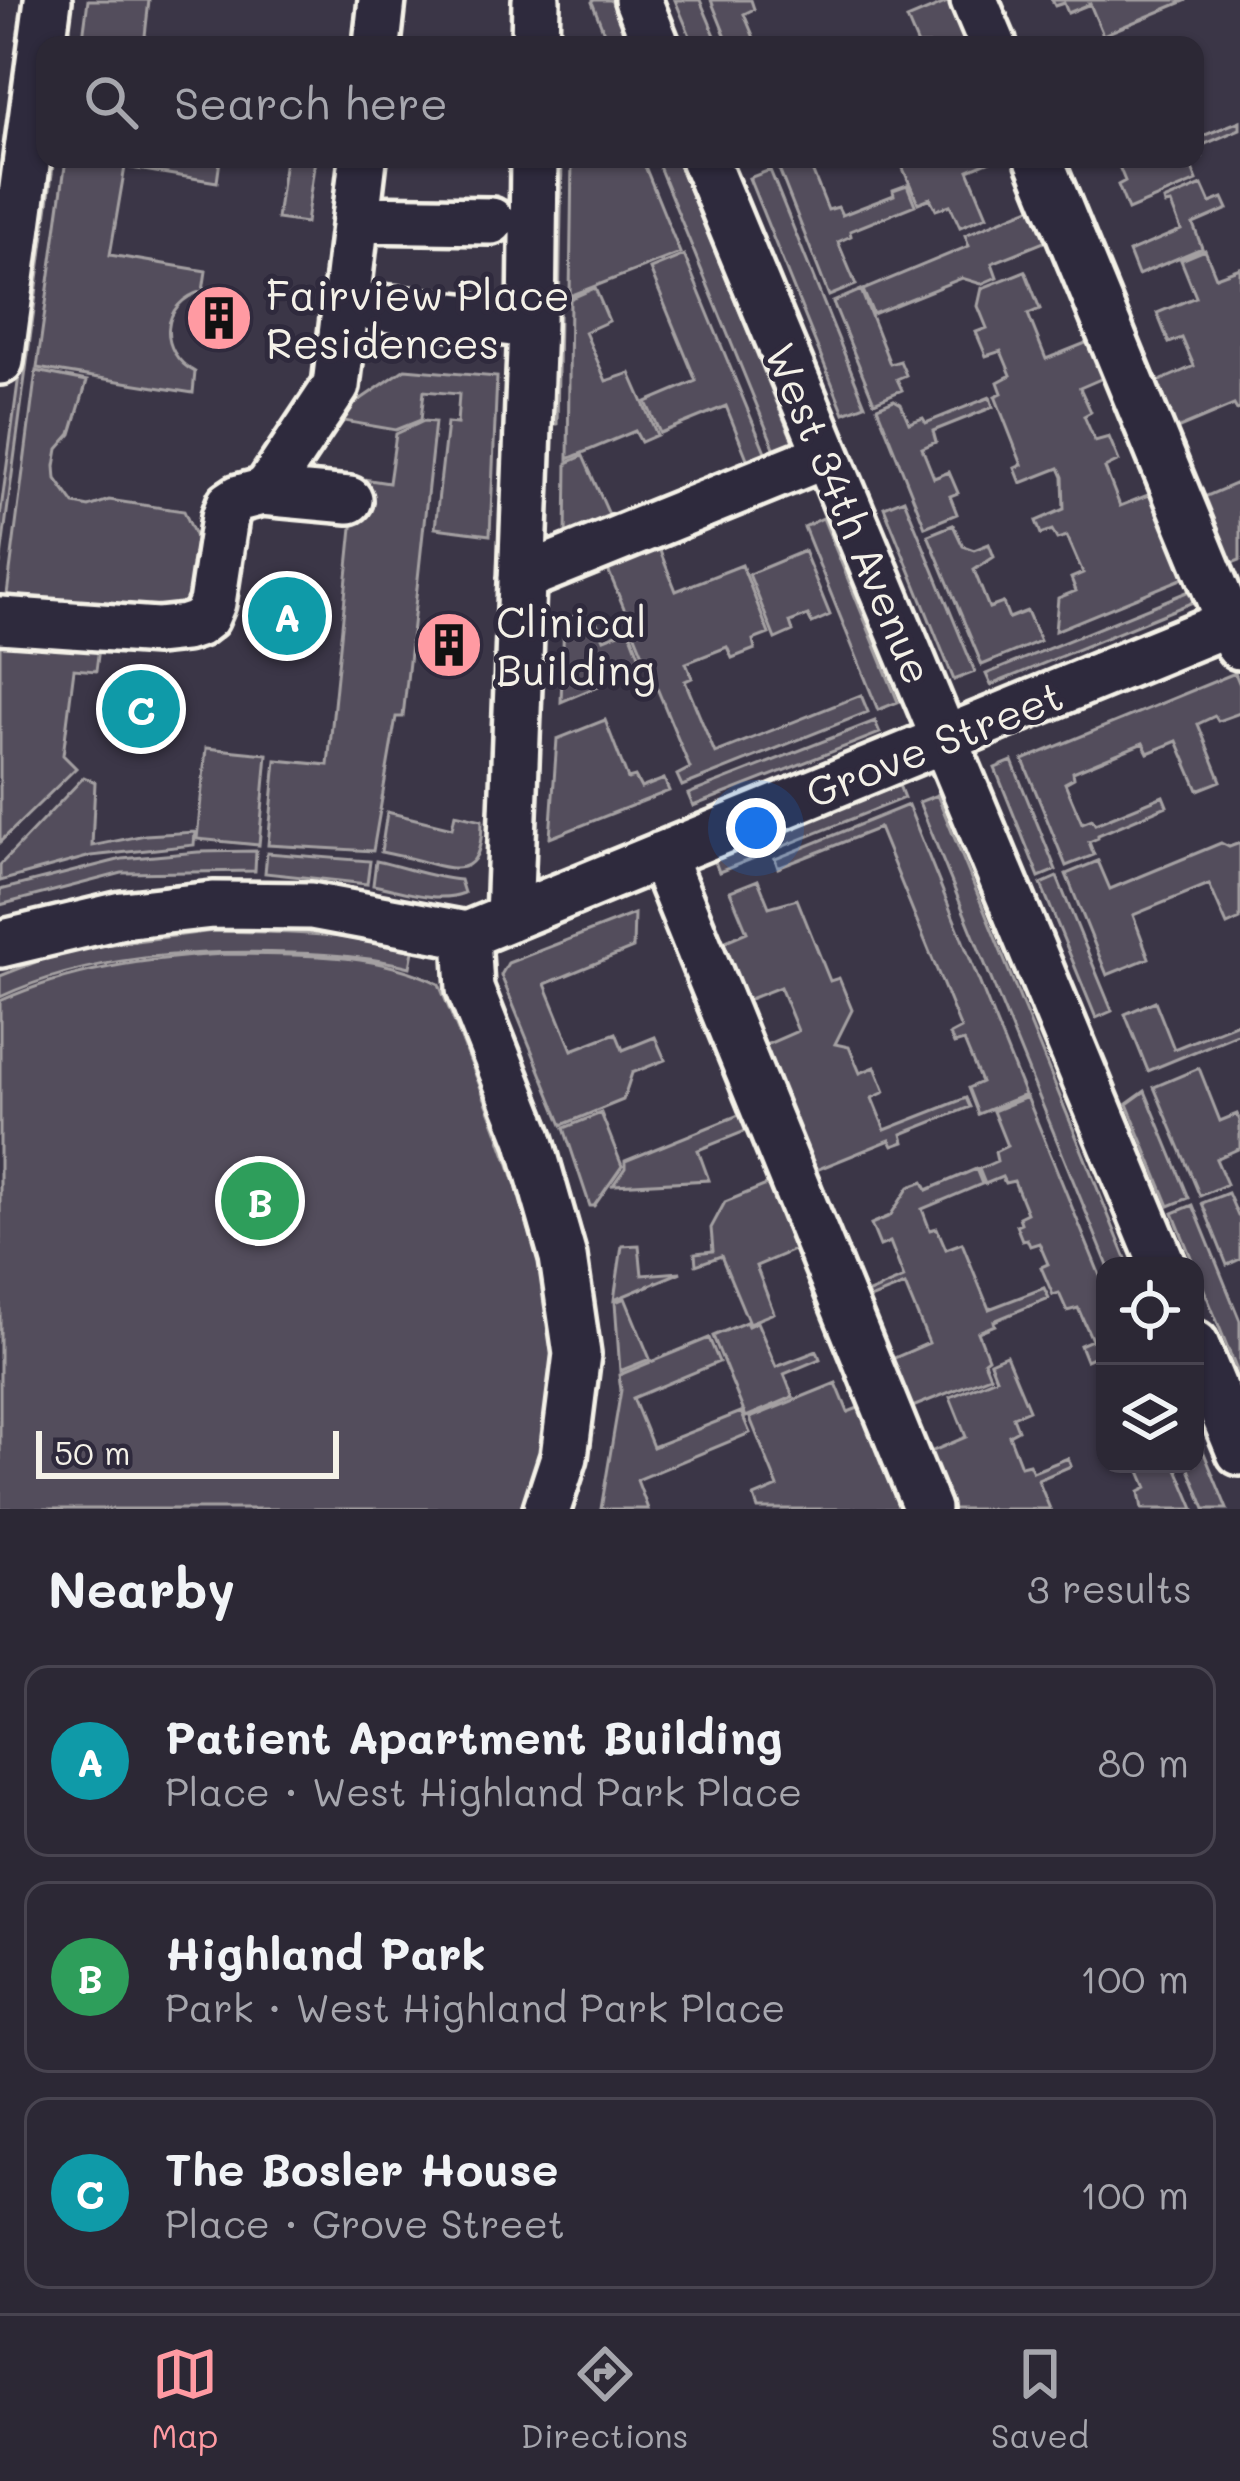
<!DOCTYPE html>
<html lang="en">
<head>
<meta charset="utf-8">
<style>
  :root { --surface:#2c2835; --page:#34303d; --text:#f1f3f6; --muted:#a6a6ad; --line:#484450; --accent:#ff9aa2 }
  body { margin:0; font-family:Mali,sans-serif; background:var(--page); color:var(--text) }
  .controls { position:absolute; right:36px; bottom:36px; display:grid; overflow:hidden; border-radius:24px; box-shadow:0 3px 9px #0004 }
  .controls button { width:108px; height:108px; display:grid; place-items:center; padding:0; border:0; border-bottom:3px solid var(--line); background:var(--surface); color:var(--text); font:60px sans-serif }
  .scale { position:absolute; left:36px; bottom:30px; width:303px; box-sizing:border-box; padding-left:12px; border:6px solid #f4f1e8; border-top:0; font-size:33px; line-height:42px; white-space:nowrap; color:#f4f1e8; -webkit-text-stroke:9px #2f2a3d; paint-order:stroke }
  .you { position:absolute; left:756px; top:828px; width:42px; height:42px; margin:-30px; border:9px solid #fff; border-radius:50%; background:#1a73e8; box-shadow:0 0 0 18px #1a73e833 }
  .badge { display:grid; place-items:center; width:78px; height:78px; border-radius:50%; background:var(--accent); color:#fff; font-size:39px; font-weight:700 }
  .pin { position:absolute; translate:-50% -50%; border:6px solid #fff; box-shadow:0 3px 12px #0006 }
  .list { margin:0; padding:0; list-style:none }
  h2 { display:flex; justify-content:space-between; align-items:center; height:156px; margin:0; padding:0 48px; font-size:51px }
  h2 small { font-size:39px; font-weight:400; color:var(--muted) }
  .list li { display:grid; grid-template-columns:78px 1fr auto; gap:36px; align-items:center; box-sizing:border-box; height:192px; margin:0 24px 24px; padding:0 24px; border:3px solid var(--line); border-radius:24px }
  .list b { display:block; font-size:45px; white-space:nowrap }
  .list p { margin:0; font-size:39px; white-space:nowrap; color:var(--muted) }
  .list em { font-size:39px; font-style:normal; color:var(--muted) }
  .icon { flex:none; width:66px; height:66px; fill:none; stroke:currentColor; stroke-width:2; stroke-linecap:round; stroke-linejoin:round }
  .map { position:relative; flex:none; width:1240px; height:1509px; overflow:hidden }
  .search { position:absolute; background:var(--surface); box-shadow:0 3px 9px #0004; left:36px; right:36px; top:36px; height:132px; display:flex; align-items:center; gap:30px; box-sizing:border-box; padding:0 42px; border-radius:24px; color:var(--muted); font-size:45px }
  .sheet { height:804px; background:var(--surface) }
  nav { display:flex; justify-content:space-around; align-items:center; box-sizing:border-box; height:168px; border-top:3px solid var(--line); background:var(--surface); font-size:33px; color:var(--muted) }
  nav a { display:grid; justify-items:center; gap:6px }
  nav .on { color:var(--accent) }
  .map>svg:first-child { display:block }
  .green { fill:#534e5c; stroke:#a4a0a2; stroke-width:3 }
  .lines { fill:none; stroke-linecap:round; stroke-linejoin:round }
  .minor-casing { stroke:#f4f1e8; stroke-width:54 }
  .minor { stroke:#2f2a3d; stroke-width:45 }
  .labels { text-anchor:middle; dominant-baseline:central; stroke-width:10; stroke-linejoin:round; paint-order:stroke }
  .poi-label { font-size:42px; fill:#f4f1e8; stroke:#2f2a3d; text-anchor:start }
  .street-label { font-size:42px; fill:#f4f1e8; stroke:#2f2a3d }
</style>
</head>
<body>
<div class="map">
<svg width="1240" height="1509" viewBox="0 0 1240 1509">
  <rect width="100%" height="100%" fill="#3b3647"/>
  <filter id="ink" filterUnits="userSpaceOnUse"><feTurbulence type="fractalNoise" baseFrequency=".00833" numOctaves="2"/><feDisplacementMap in="SourceGraphic" scale="24" xChannelSelector="R" yChannelSelector="G"/><feConvolveMatrix kernelMatrix="1 2 1 2 8 2 1 2 1" color-interpolation-filters="sRGB"/></filter>
  <g filter="url(#ink)">
    <path class="green" d="M88,0H149L144,45H82Z
      M594,0H611L630,45H609L592,2Z
      M675,0H700L719,45H694Z
      M711,0H751L754,9L744,14L757,45H729Z
      M952,0H961L980,45H918L907,19Z
      M1052,0H1187L1103,35L1090,4L1068,13L1064,3L1055,6Z
      M1240,121V129L1198,147L1202,157L1190,163L1197,181L1128,210L1118,185L1125,181L1116,159H1195V139Z
      M48,159H54L0,565V517Z
      M66,159L220,160L217,182L125,167L110,255L206,271L203,291C160,302 157,352 195,372L193,393L37,368Z
      M285,159H315L306,223L277,219Z
      M557,159H562L557,424H552Z
      M572,159H642L680,253L570,296Z
      M656,159H677L798,454L780,462Z
      M775,159H821L810,165L828,210L838,207L842,215L894,195L893,190L907,185L915,205L850,231L851,236L838,242L856,285L829,296Z
      M899,159H995L968,170L987,216L960,227L950,205L936,210L930,198L918,203Z
      M770,170L865,405L844,413L749,178Z
      M1202,185L1210,203L1223,198L1228,209L1193,224L1202,248L1138,275L1129,252L1181,230L1171,204L1165,205L1164,201Z
      M1035,206L1049,240L992,263L997,277L981,284L962,278L873,314L863,290L969,246L965,235Z
      M1205,250L1216,277L1240,268V409L1237,410L1234,405L1172,431L1153,384L1194,366L1182,338L1169,343L1157,313L1196,297L1181,260Z
      M684,255L770,464L752,471L726,406L660,433L646,402L696,381L650,269Z
      M1025,271L1040,309L1028,314L1046,359L1098,338L1112,374L1080,388L1091,412L1084,416L1095,441L1109,437L1119,461L1105,468L1120,506L1161,490L1196,573L1055,631L1058,598L1076,591L1071,578L1083,573L1067,536L1057,539L1052,530L1041,534L1036,521L1064,509L1063,477L1059,468L1021,483L1015,468L1022,465L995,396L1002,393L998,382L1011,375L1001,351L986,356L976,332L987,328L978,306L982,288Z
      M595,288L609,321L585,332L606,381L630,373L657,435L641,442L635,431L568,459L570,299Z
      M861,290L890,364L900,361L906,375L897,379L902,390L874,402L833,302Z
      M405,369L497,377L490,535L435,528L447,423L457,424L459,394L424,391L421,420L396,430L332,419Z
      M36,371L87,381L71,434L58,449L55,466L56,479L74,504L89,507L109,500L184,511L207,562L190,609L5,610Z
      M990,397L993,407L933,431L936,442L922,448L934,478L949,472L958,493L950,496L957,514L925,527L877,407L894,400L901,404L909,423L923,418L926,423Z
      M424,421L435,422L403,717H396L373,851L268,845L276,760L328,765L357,478L389,483L396,434Z
      M583,456L614,526L566,537L567,463Z
      M1237,483L1240,491V560L1229,564L1202,498Z
      M904,499L975,672L954,680L884,507Z
      M823,518L898,702L878,710L804,527Z
      M953,525L963,546L974,550L989,544L994,557L974,570L989,608L1003,603L1009,618L1027,611L1040,641L982,665L928,535Z
      M658,546L676,591L742,565L769,634L753,640L755,649L732,658L727,647L686,663L692,678L685,681L715,753L861,695L868,712L682,786L677,775L690,768L607,567Z
      M804,551L830,615L812,623L808,615L790,622L793,631L775,639L749,574Z
      M1199,587L1203,598L991,685L986,674Z
      M580,614L586,627L597,623L604,639L629,629L641,660L606,675L608,682L561,702L564,620Z
      M0,628L100,640L96,671L74,669L63,755L76,768L0,842Z
      M1235,673L1240,685V713L1218,721L1215,716L1198,724L1221,781L1198,790L1177,741L1148,753L1143,743L1073,772L1074,778L1065,783L1082,823L1092,819L1095,824L1163,796L1167,806L1098,835V838L1089,842L1094,855L1066,866L1023,760Z
      M605,720L628,779L635,777L641,788L664,779L669,791L550,838L557,739Z
      M875,721L880,733L693,806L688,794Z
      M206,748L267,754L259,845L197,839Z
      M1012,761L1056,870L1039,877L995,768Z
      M84,777L95,782L92,846L145,835L195,832L194,845L91,856L0,881V865Z
      M899,785L904,798L719,872L714,859Z
      M937,795L1129,1266H1108L919,802Z
      M908,805L1025,1095L978,1114L968,1088L981,1082L964,1041L954,1044L950,1035L961,1029L879,828L778,868L775,859Z
      M387,812L452,828L455,814L482,820C482,871 466,875 421,861C408,857 394,855 381,852Z
      M1221,843L1229,847L1240,843V919L1227,925L1209,884L1133,915L1149,958L1107,975L1066,874L1098,861L1110,889Z
      M256,851L255,871L122,873L0,905V890L122,859L198,852Z
      M267,853L370,861L367,884L265,873Z
      M376,861C405,867 431,878 460,880L464,893C437,904 401,890 373,885Z
      M1057,877L1112,1011L1096,1018L1041,884Z
      M758,880L769,907L797,899L830,981L839,978L852,1010L835,1044L849,1047L860,1073L875,1067L885,1092L872,1098L885,1130L966,1098L970,1107L902,1134L904,1142L893,1146L890,1140L804,1175L754,1050L798,1031L780,987L737,1004L714,946L747,932L730,891Z
      M634,914L633,948L545,984L572,1050L616,1033L623,1050L655,1037L665,1060L632,1073L623,1100L562,1125L501,975L508,963Z
      M213,931C281,932 348,932 413,951L410,967C371,957 331,954 291,953C193,950 90,955 0,997V976L66,950Z
      M224,954C295,955 374,951 439,984C478,1080 518,1175 542,1277C551,1316 559,1354 554,1394C549,1433 533,1472 522,1509H0V1001C71,969 147,958 224,954Z
      M1155,1001L1174,1049L1240,1022V1033L1148,1071L1125,1014Z
      M1199,1068L1220,1121L1237,1114L1240,1121V1148L1216,1159L1227,1184L1200,1196L1154,1087Z
      M1145,1091L1189,1198L1169,1206L1127,1104Z
      M1027,1097L1105,1288V1352L1086,1360L1080,1345L1092,1340L1078,1308L1067,1311L1059,1293L1053,1295L1041,1267L1048,1264L1039,1243L1030,1246L1027,1239L1022,1240L1016,1225L1021,1223L1019,1217L1027,1213L1014,1181L1005,1183L1002,1177L985,1184L979,1169L997,1161L995,1152L1007,1146L993,1111Z
      M751,1110L758,1126L698,1150L709,1180L613,1185L625,1168V1161Z
      M601,1113L622,1166L594,1206H590L564,1128Z
      M976,1169L982,1184L922,1209L930,1230L937,1228L946,1249L962,1243L989,1309L1044,1288L1049,1298L994,1321L995,1325L978,1332L988,1358L984,1361L990,1376L905,1410L885,1362L929,1343L905,1285L865,1301L862,1296L904,1278L890,1242L880,1246L871,1224L890,1216L909,1187L923,1182L927,1190Z
      M781,1179L799,1221L785,1227L794,1250L756,1266L774,1313L749,1323L721,1256L696,1265L695,1253L713,1251L711,1228L725,1202Z
      M1228,1193L1238,1216H1240V1259L1227,1265L1202,1203Z
      M1193,1205L1240,1321V1378L1173,1213Z
      M639,1245L642,1275L681,1272L614,1300L622,1246Z
      M625,1298L650,1359L620,1371L615,1302Z
      M746,1322L748,1326L757,1322L776,1367L817,1351L820,1359L784,1374L793,1397L746,1417L713,1336Z
      M709,1338L719,1362L633,1398L653,1447L741,1412L750,1433L637,1480L648,1509H601L621,1390L619,1375Z
      M1006,1355L1029,1410L1013,1417L1018,1430L1009,1435L1021,1466L1029,1464L1033,1472L1068,1458L1071,1466L1038,1480L1050,1509H943L921,1456L966,1437L950,1397L996,1378L990,1362Z
      M836,1383L848,1412L871,1403L914,1509H758L754,1497L778,1487L750,1418Z
      M1195,1431L1227,1509H1205L1187,1464H1195Z
      M1137,1464H1175L1194,1509H1142L1139,1492L1147,1488Z"/>
    <g class="lines">
      <g class="minor-casing">
        <path id="minor" d="M638,0L656,45
          M974,0L993,45
          M377,45L382,0
          M535,45L536,0
          M704,159L1163,1266
          M1039,159L1239,646
          M356,219L491,221
          M346,304L532,325
          M0,361L48,0
          M262,492L349,500
          M522,578L826,455
          M0,620L157,631L185,628L197,624L206,617L212,603L225,517L230,504L239,498L262,492L270,485L336,386L363,159
          M661,855L927,1509
          M509,918L532,325L534,159
          M467,935L470,989L529,1138L563,1257L577,1354L564,1457L547,1509
          M0,944L122,915L213,905L311,906L467,935L1240,618
          M1195,1344L1240,1452"/>
      </g>
      <use href="#minor" class="minor"/>
    </g>
  </g>
  <defs>
    <g id="building-disc" transform="scale(3.45)"><circle r="9.5" fill="#ff9aa2" stroke="#2f2a3d"/><path d="M-4-6H4V6H1V3H-1V6H-4ZM-2.5-4.3h1.7v1.8h-1.7ZM.8-4.3h1.7v1.8H.8ZM-2.5-1h1.7V.8h-1.7ZM.8-1h1.7V.8H.8Z" fill="#111"/></g>
  </defs>
  <g fill-rule="evenodd">
    <use href="#building-disc" x="219" y="318"/>
    <use href="#building-disc" x="449" y="645"/>
  </g>
  <g class="labels">
    <g class="poi-label">
      <text x="266" y="294">Fairview Place<tspan x="266" dy="48">Residences</tspan></text>
      <text x="496" y="621">Clinical<tspan x="496" dy="48">Building</tspan></text>
    </g>
    <g class="street-label">
      <text transform="translate(850 513) rotate(67)">West 34th Avenue</text>
      <text transform="translate(934 743) rotate(-22)">Grove Street</text>
    </g>
  </g>
</svg>
<div class="controls">
<button><svg class="icon" aria-label="locate" viewBox="0 0 24 24"><circle cx="12" cy="12" r="6"/><path d="M12 2v4M12 18v4M2 12h4M18 12h4"/></svg></button>
<button><svg class="icon" aria-label="layers" viewBox="0 0 24 24"><path d="M12 4l9 5-9 5-9-5zM3 14l9 5 9-5"/></svg></button>
</div>
<div class="scale">50 m</div>
<div class="you"></div>
<div class="pin badge" style="left:287px;top:616px;background:#0f9aa8">A</div>
<div class="pin badge" style="left:260px;top:1201px;background:#2e9e5b">B</div>
<div class="pin badge" style="left:141px;top:709px;background:#0f9aa8">C</div>
<div class="search"><svg class="icon" aria-label="search" viewBox="0 0 24 24"><circle cx="10" cy="10" r="6"/><path d="M15 15l6 6"/></svg>Search here</div>
</div>
<section class="sheet">
<h2>Nearby<small>3 results</small></h2>
<ul class="list">
<li><span class="badge" style="background:#0f9aa8">A</span><div><b>Patient Apartment Building</b><p>Place · West Highland Park Place</p></div><em>80 m</em></li>
<li><span class="badge" style="background:#2e9e5b">B</span><div><b>Highland Park</b><p>Park · West Highland Park Place</p></div><em>100 m</em></li>
<li><span class="badge" style="background:#0f9aa8">C</span><div><b>The Bosler House</b><p>Place · Grove Street</p></div><em>100 m</em></li>
</ul>
</section>
<nav>
<a class="on"><svg class="icon" aria-label="map" viewBox="0 0 24 24"><path d="M3 6l6-2 6 2 6-2v14l-6 2-6-2-6 2zM9 4v14M15 6v14"/></svg>Map</a>
<a><svg class="icon" aria-label="directions" viewBox="0 0 24 24"><path d="M12 3l9 9-9 9-9-9zM9 14v-3h6M13 9l2 2-2 2"/></svg>Directions</a>
<a><svg class="icon" aria-label="saved" viewBox="0 0 24 24"><path d="M7 4h10v16l-5-4-5 4z"/></svg>Saved</a>
</nav>
</body>
</html>
